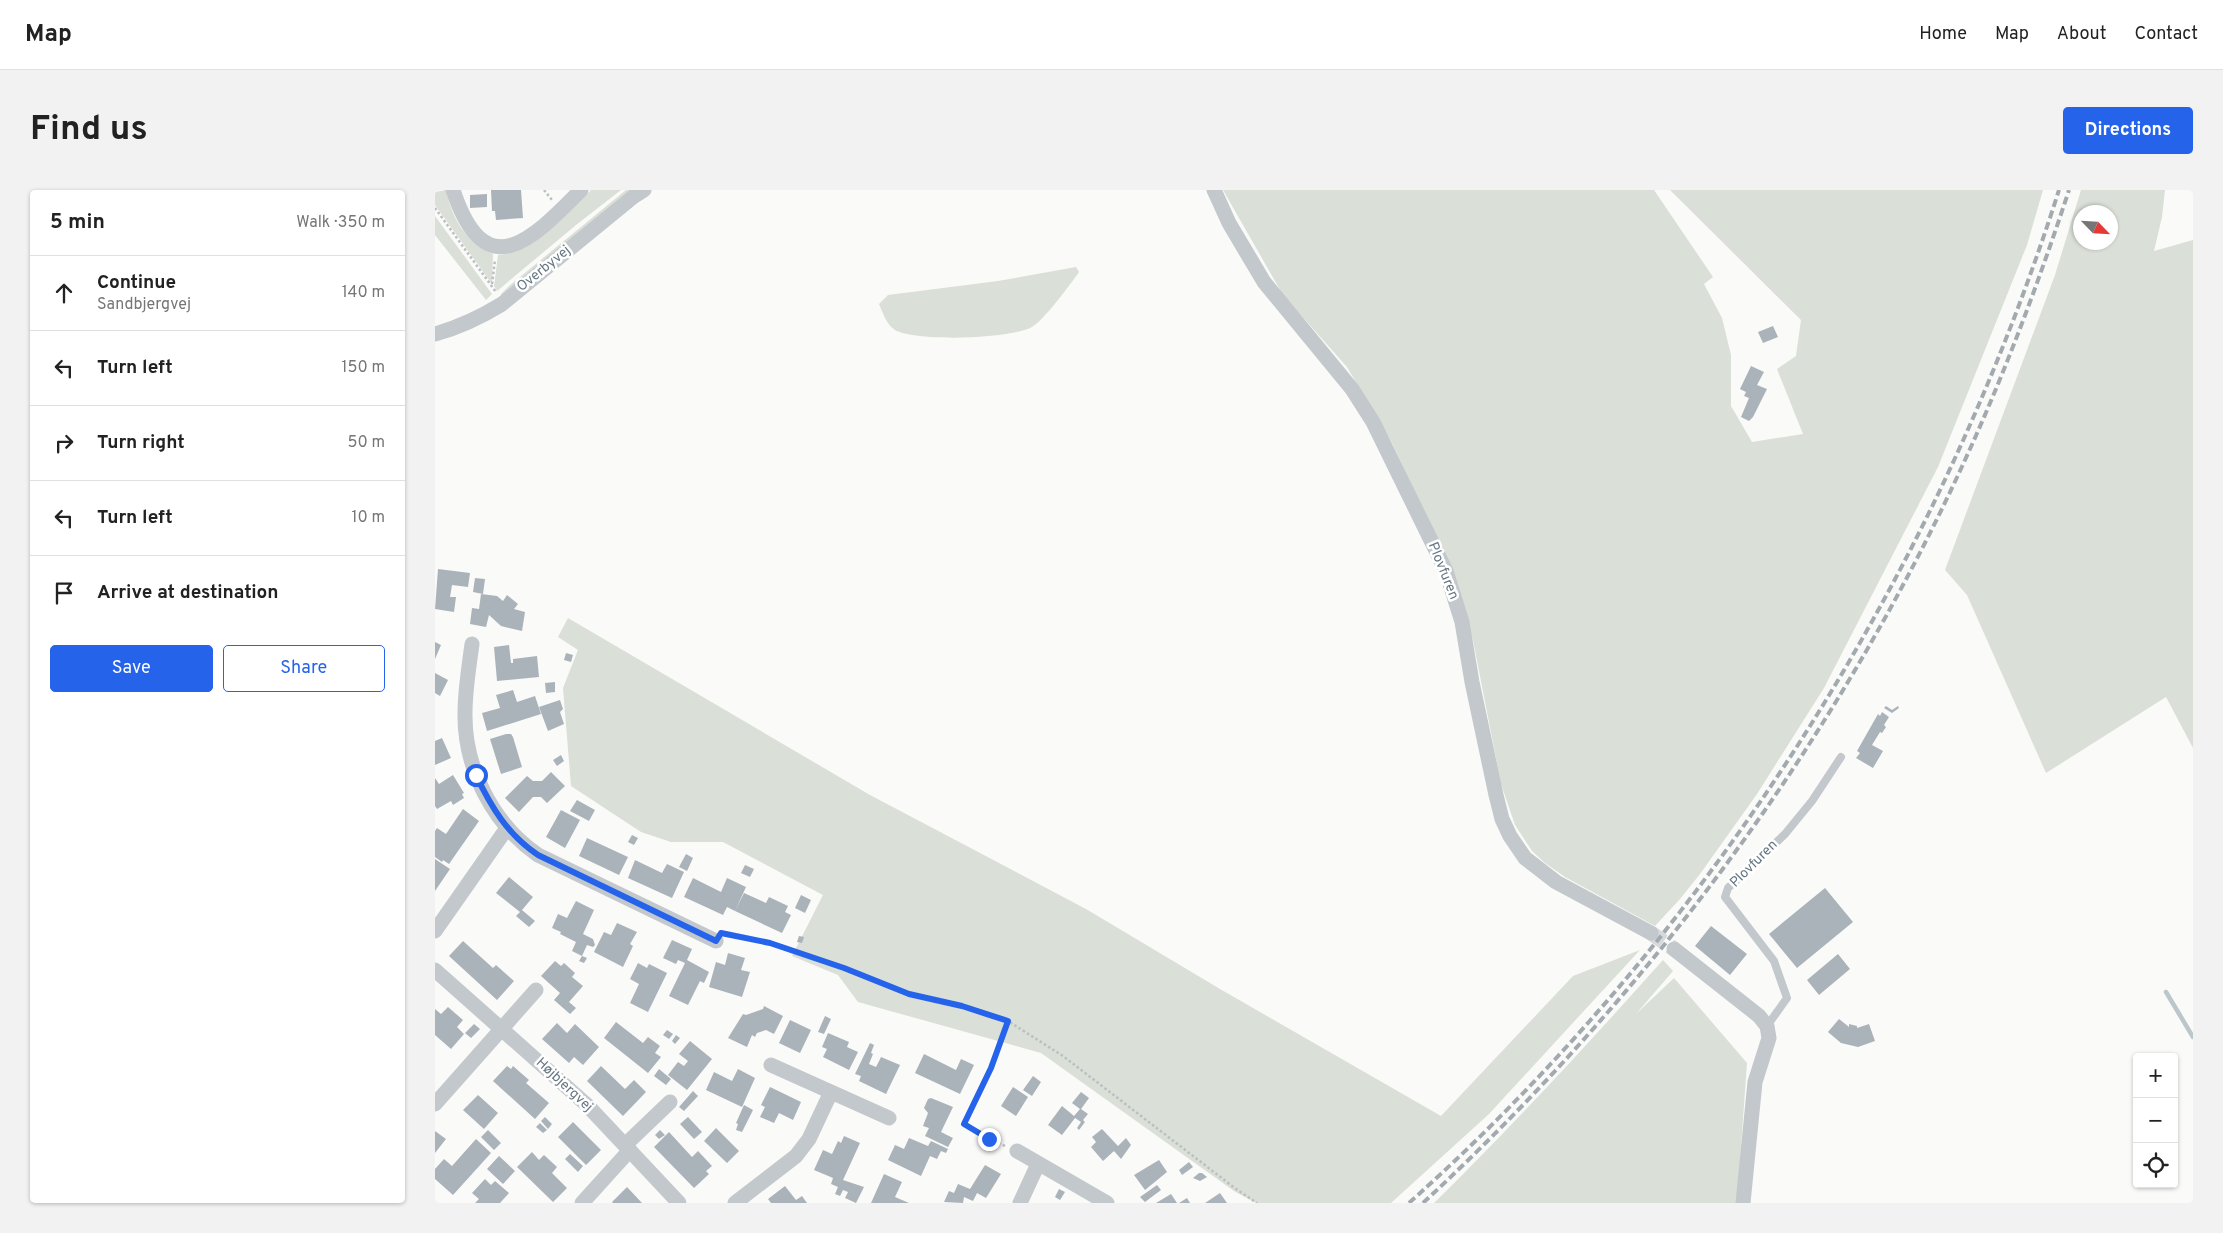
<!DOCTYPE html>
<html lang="en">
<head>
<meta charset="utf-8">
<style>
  :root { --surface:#fff; --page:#f2f2f2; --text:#222; --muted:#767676; --line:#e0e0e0; --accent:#2563eb }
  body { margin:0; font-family:Overpass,sans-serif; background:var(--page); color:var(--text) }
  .controls { position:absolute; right:15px; bottom:15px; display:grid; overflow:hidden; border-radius:5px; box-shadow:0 1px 4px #0004 }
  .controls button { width:45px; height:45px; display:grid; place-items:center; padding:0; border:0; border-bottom:1px solid var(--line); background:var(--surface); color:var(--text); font:25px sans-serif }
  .compass { position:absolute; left:1638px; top:15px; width:45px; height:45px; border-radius:50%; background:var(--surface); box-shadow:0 1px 4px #0004; rotate:115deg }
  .stop { position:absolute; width:15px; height:15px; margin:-11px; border:4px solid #2563eb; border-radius:50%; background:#fff }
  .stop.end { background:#2563eb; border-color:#fff; box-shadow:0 1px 5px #0008 }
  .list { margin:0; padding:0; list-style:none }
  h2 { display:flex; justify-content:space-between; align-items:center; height:65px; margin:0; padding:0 20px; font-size:21px }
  h2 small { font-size:16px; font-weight:400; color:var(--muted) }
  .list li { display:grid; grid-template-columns:32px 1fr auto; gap:15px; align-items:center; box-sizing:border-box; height:75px; padding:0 20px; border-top:1px solid var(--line) }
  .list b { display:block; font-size:19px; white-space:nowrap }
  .list p { margin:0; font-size:16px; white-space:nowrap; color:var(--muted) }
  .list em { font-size:16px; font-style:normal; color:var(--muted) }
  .actions { display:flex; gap:10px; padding:15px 20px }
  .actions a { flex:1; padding:11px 0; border:1px solid var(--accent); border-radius:5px; text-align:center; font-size:18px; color:var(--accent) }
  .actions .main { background:var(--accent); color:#fff }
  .icon { flex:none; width:28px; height:28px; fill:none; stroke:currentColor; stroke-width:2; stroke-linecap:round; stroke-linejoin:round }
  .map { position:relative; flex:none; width:1758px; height:1013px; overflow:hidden; border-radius:5px }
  header { display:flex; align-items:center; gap:30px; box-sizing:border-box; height:70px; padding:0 25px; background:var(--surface); border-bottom:1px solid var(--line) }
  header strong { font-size:24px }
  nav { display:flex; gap:28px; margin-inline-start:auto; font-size:18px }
  .intro { display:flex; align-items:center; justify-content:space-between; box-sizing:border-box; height:120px; padding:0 30px }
  h1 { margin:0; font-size:35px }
  .button { padding:12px 22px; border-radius:5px; background:var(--accent); color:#fff; font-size:18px; font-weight:700 }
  main { display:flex; gap:30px; padding:0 30px }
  aside { flex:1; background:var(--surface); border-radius:5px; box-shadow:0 1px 4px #0004 }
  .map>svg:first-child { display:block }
  .green { fill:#dadfd7; fill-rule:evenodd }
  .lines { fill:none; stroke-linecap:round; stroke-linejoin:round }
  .stream { stroke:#bbc7cb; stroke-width:4.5 }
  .building { fill:#aab3b9 }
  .minor-tunnel { stroke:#d5d9db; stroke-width:15; stroke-dasharray:15 8; stroke-linecap:butt }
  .path { stroke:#bbbfc2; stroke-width:2.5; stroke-dasharray:2.5 2.5; stroke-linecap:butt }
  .service { stroke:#c3c8cc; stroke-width:8 }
  .minor { stroke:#c3c8cc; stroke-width:15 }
  .rail { stroke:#a2aab0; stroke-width:4; stroke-dasharray:8 4; stroke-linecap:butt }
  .route { stroke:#2563eb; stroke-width:6 }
  .labels { text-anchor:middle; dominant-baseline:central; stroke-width:5; stroke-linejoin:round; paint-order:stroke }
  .street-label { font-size:14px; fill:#657683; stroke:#fff }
</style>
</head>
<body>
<header>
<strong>Map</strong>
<nav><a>Home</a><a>Map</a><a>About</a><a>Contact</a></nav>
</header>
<div class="intro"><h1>Find us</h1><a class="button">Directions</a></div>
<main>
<aside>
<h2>5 min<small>Walk · 350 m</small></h2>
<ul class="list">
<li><svg class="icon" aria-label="ahead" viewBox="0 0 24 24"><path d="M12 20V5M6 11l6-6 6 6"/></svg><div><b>Continue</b><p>Sandbjergvej</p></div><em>140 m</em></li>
<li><svg class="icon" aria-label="left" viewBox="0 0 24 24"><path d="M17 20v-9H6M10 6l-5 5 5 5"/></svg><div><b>Turn left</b></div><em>150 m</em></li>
<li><svg class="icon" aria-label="right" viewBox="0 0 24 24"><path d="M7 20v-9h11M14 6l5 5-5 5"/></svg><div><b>Turn right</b></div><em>50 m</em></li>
<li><svg class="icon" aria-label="left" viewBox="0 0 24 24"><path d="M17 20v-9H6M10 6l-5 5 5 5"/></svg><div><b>Turn left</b></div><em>10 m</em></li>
<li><svg class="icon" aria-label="arrive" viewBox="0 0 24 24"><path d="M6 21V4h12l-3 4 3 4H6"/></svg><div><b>Arrive at destination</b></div></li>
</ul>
<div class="actions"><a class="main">Save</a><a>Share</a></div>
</aside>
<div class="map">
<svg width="1758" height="1013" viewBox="0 0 1758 1013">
  <rect width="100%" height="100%" fill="#fafaf8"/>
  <path class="green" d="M11,0C17,29 31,52 58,64L57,94L0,15V2Z
    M156,0H186L141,35L62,101L59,96L63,65C101,62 130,25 156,0Z
    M191,0H199L67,107L66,104L74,96Z
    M788,0H1219L1278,87L1269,94L1287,128L1296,165V216L1317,252L1368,244L1342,179L1361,166L1366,130L1235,0H1608L1592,55L1503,277L1389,498L1322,604L1265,684L1245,709L1220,736L1130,687L1110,673L1097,661L1080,635L1066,594L1038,450L1018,382L957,253L912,177L848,105Z
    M1646,0H1730L1727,27L1719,61L1758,50V558L1731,507L1611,583L1532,405L1510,380L1620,85ZM1646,22H1676V52H1646Z
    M0,26L57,104L51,110L0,45Z
    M641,77L644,82C635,95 609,130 597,137C576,149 481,152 460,140C451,134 448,123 444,114L453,105L563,91Z
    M133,428L435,605L651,719L785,799L1006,926L1138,786L1205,760L1054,924L956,1013H821L799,1001L606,863L423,812L403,785L357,766L388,705L288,652H236L206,642L136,596L128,498L143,460L123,447Z
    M1228,770L1238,781L1201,824L1239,788L1312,873L1302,1013H999C1078,935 1154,853 1228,770Z"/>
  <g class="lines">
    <path class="stream" d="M1731,802L1758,847"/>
  </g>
  <path class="building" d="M56,0H86L88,28L61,30L60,21H57Z
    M52,4V17L35,18V5Z
    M1338,136L1343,147L1328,153L1323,142Z
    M1316,176L1329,182L1322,195L1332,199L1318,227L1314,231L1306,227L1314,208L1309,206L1311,202L1305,199Z
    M3,379L35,383L33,397L17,395L15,407H21L19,422L0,419Z
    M40,388L50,389L48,404L38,402Z
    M46,404L62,406L68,411L72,405L83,414L79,419L90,422L87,441L66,436L54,425L51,437L35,434L37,418L44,419Z
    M0,452L6,455L0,469Z
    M74,455L76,473H78V469L102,466L104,487L62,491L59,457Z
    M131,463L138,465L136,472L129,470Z
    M0,483L13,490L5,506L0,503Z
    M120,492V502L111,503L110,493Z
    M78,500L82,512L100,506L106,524L52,541L47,523L65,518L61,505Z
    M125,510L128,519L125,522L129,534L113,541L104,517Z
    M1451,516L1457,520L1463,516L1464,518L1457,523L1449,518Z
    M1447,522L1454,527L1449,535L1451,537L1447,543L1445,542L1437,555L1448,561L1438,578L1421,568L1425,563L1422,561L1443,524L1445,526Z
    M71,544H76L78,547L87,577L66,584L55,549Z
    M7,548L16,568L0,575V551Z
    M126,565L129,571L122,576L118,570Z
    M116,582L130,596L112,613L106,607H98L84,622L70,608L92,586L98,591H107Z
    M18,585L29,603L27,604L29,608L18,615L16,611L2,619L0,616V588L4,594Z
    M142,610L160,620L154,631L135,621Z
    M28,619L44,631L14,674L8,670L7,672L0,667V641L2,638L11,644Z
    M126,620L145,630L130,658L111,647Z
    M197,645L203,648L199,655L193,652Z
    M152,648L193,667L184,685L144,666Z
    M251,664L258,668L252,681L244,677Z
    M0,669L15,679L0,701Z
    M200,670L227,683L232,674L249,682L237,708L193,688Z
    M310,675L319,679L315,687L306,683Z
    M74,687L98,707L87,720L100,731L94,737L81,726L85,722L61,703Z
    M258,688L286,702L292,688L311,697L300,721L292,717L288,725L249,707Z
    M1390,698L1418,732L1362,778L1334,744Z
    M309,703L331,713L334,707L353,716L350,722L356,725L347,743L300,721Z
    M366,705L376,710L370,723L360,718Z
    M141,711L159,720L148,744L158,749L160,755L158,757L152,755L147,766L152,768L149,773L144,771L147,766L137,761L141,752L125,744L126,742L117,738L123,724L132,728Z
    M182,733L202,742L195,754L198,756L188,777L159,762L169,742L176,745Z
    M1276,736L1312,764L1295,785L1260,756Z
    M364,746L369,747L367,753L362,752Z
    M237,750L257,759L252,770L274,782L269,793L265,791L253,815L234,806L250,773L243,770L241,774L228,768Z
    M28,751L58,778L61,775L79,791L62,810L14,766Z
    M293,763L310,768L306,780L315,782L307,807L274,797L281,772L290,775Z
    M1403,764L1415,779L1384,805L1372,790Z
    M120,771L126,776L129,773L140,783L137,787L148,796L134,812L141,818L135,824L119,810L125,803L106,786Z
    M203,773L212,778L214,774L232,783L213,822L195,813L204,794L195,789Z
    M329,816L348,826L339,844L331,840L322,843L320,847L317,845L312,857L293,848L308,824L311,825L328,819Z
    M13,817L28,830L22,837L29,844L16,859L0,845V819L6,824Z
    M390,826L396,829L389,844L383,842Z
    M1404,829L1414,837V834L1422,836V838L1434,834L1440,851L1423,857L1406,853L1393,842Z
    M355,830L376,840L365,863L344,853Z
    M181,832L208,853L213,847L225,856L220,863L226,867L213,883L169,848Z
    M122,833L132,843L140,834L164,857L148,875L139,867L134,873L107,849Z
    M39,834L45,839L36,848L30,843Z
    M232,840L238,844L234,849L228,845Z
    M393,843L414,852L412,857L423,862L414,880L388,867L392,859L387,857Z
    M241,845L245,848L240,854L237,851Z
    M255,851L277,869L252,900L233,885L243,872L249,876L253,871L244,864Z
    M435,853L439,855L436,863L438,864L434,874L441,877L446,867L465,875L451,904L424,891L426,886L420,884Z
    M489,864L521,880L526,869L539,875L525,904L480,883Z
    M72,876L76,879L78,876L94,890L91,893L114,913L100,929L58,891Z
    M166,876L190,899L199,890L211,902L188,926L152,891Z
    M224,879L236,889L231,895L219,886Z
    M303,879L320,888L307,917L271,900L279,882L297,891Z
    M598,886L606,892L597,906L588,900Z
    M335,897L366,912L358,930L344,923L339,933L325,927L330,917L326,915Z
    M578,897L593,907L581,926L566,916Z
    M258,901L263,906L249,921L244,917Z
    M646,902L654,908L646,919L653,924L648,930L650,932L644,940L642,938L646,932L640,928L627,945L613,935L627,916L639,926L645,919L637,913Z
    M43,905L63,923L49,939L28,920Z
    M496,908L518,917L506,942L518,948L513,957L490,946L494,938L488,936L493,923L489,918L493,909Z
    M309,915L318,920L307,942L301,940L303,934L301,933Z
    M110,927L117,934L113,939L106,931Z
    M253,927L267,942L259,949L245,934Z
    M138,932L166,960L151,975L123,947Z
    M105,933L112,940L108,943L101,937Z
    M281,938L304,961L292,973L269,951Z
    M667,939L683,956L691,948L696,955L686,969L679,961L668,971L656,957L661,952L657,947Z
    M53,940L66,953L59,960L46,947Z
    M225,940L230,945L224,949L220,945Z
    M0,941L11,949L0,963Z
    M234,942L257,967L263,961L277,976L271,981L274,984L259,998L219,957Z
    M409,946L425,953L408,990L429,997L421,1013L410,1008L413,1002L408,1000L405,1006L400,1004L403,997L396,994L398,988L379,980L388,960L397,964L403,951L406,953Z
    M474,948L493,956L496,951L513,959L511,963L506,961L502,969L495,966L486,986L453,970L460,955L469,959Z
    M41,949L56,963L18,1005L0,989V979L9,969L17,976Z
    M97,962L104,970L109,965L122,977L117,983L132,998L118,1012L82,977Z
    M135,964L148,976L143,982L130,969Z
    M64,966L80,981L68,994L52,979Z
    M724,970L732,982L710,1000L699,985Z
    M754,972L758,977L747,985L744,980Z
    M550,975L566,984L551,1008L542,1003L538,1011L529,1007L528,1013L509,1012L514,1001L519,1003L523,994L535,999Z
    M764,983H767L772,987L765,991L758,988Z
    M449,984L467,992L460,1007L474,1013H436Z
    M50,989L56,995L60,991L74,1003L65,1013H40L44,1009L37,1003Z
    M722,995L726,1000L710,1012L705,1007Z
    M350,996L361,1010L367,1006L372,1013H336L333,1009Z
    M192,997L207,1013H178L177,1012Z
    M624,999L630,1002L625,1010L620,1007Z
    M785,1003L792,1013H770Z
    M736,1004L742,1013H721Z
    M752,1008L755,1013H744Z"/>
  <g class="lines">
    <path class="minor-tunnel" d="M1216,743L1239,759"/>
    <path class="path" d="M109,0L117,10
      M0,18L61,102
      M57,94L60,70
      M294,745L335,753L409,778L474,803L527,816L573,831L628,866L801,999L822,1013
      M570,956L529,934L556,878L573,831"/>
    <path class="service" d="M1332,836L1352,808L1339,771L1290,707L1293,698L1350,644L1377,611L1406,567"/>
    <path class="minor" d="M18,0C50,97 96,51 146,0
      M779,0L794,33L829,92L917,199L938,232L1011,381L1027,432L1037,492L1061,605L1067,629L1075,646L1090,668L1121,692L1216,743
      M0,144C25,137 46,127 67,114L198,7L209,0
      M37,454C34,477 30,500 30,523C29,578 58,634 103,665L281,751
      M0,741L72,638
      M1239,759L1324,826L1332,836L1334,848L1320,892L1308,1013
      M0,780L152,915L244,1013
      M336,875L454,928
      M0,914L101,800
      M190,955L235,912
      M582,961L672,1013
      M147,1013L195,960
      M300,1013L361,966L374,949L396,902
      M585,1013L603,974"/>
    <path class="rail" d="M974,1013C1276,743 1501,386 1624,0
      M988,1013C1231,788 1430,512 1558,206C1586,139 1611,70 1634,0"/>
  </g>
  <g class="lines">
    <path class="route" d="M41,585C56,617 73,645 103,665L281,751L286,743L335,753L409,778L474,804L527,816L573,831L556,878L529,934L554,949"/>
  </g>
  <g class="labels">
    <g class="street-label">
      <text transform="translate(109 79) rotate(-39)">Overbyvej</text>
      <text transform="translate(1008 381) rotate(68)">Plovfuren</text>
      <text transform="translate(1319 674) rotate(-45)">Plovfuren</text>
      <text transform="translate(129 895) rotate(43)">Højbjergvej</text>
    </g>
  </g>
</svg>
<div class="controls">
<button>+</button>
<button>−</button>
<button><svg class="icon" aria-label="locate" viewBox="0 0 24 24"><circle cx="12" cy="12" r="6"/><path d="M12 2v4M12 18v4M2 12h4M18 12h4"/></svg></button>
</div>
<svg class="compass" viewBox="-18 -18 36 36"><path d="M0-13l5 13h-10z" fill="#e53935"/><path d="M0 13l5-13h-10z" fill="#767676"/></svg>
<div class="stop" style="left:41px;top:585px"></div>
<div class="stop end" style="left:554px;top:949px"></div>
</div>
</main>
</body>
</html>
